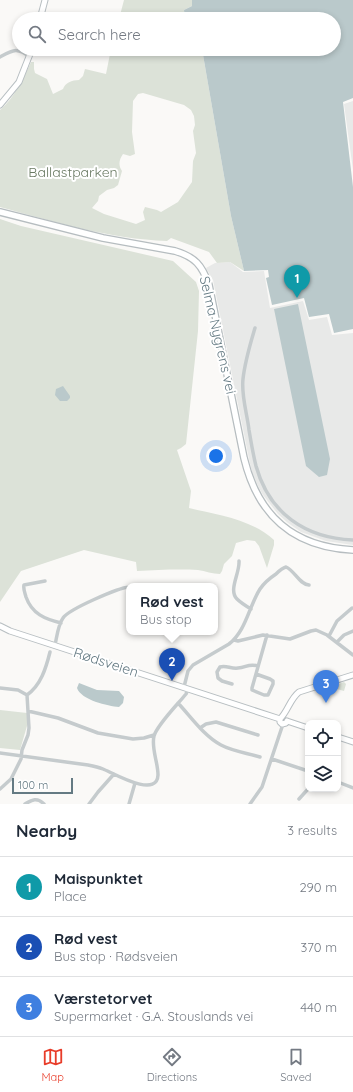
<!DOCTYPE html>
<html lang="en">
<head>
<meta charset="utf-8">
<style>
  :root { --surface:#fff; --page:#f2f2f3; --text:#1f2937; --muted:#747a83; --line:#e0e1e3; --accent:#e83c29 }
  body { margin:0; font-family:Quicksand,sans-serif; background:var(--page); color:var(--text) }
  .controls { position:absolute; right:12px; bottom:12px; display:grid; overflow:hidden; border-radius:8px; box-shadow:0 2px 6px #0003 }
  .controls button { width:36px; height:36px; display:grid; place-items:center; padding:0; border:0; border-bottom:1px solid var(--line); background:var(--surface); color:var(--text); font:20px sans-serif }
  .scale { position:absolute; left:12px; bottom:10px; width:61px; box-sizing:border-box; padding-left:4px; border:2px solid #647a83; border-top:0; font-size:11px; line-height:14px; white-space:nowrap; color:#647a83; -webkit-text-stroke:3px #fff; paint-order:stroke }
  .you { position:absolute; left:216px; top:456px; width:14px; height:14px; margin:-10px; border:3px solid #fff; border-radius:50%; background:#1a73e8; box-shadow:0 0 0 6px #1a73e833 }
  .badge { display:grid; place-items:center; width:26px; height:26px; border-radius:50%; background:var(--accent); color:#fff; font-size:13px; font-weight:700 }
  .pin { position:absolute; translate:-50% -33px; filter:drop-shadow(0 1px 2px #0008) }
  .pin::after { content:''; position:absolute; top:21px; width:14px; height:12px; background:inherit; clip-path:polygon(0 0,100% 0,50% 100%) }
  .popup { position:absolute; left:126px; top:583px; width:92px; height:52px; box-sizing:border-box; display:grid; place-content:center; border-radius:8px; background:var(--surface); filter:drop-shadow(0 1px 3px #0005); font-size:13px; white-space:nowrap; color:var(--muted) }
  .popup b { font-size:15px; color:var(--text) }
  .popup::after { content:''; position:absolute; left:50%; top:100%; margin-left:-8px; border:8px solid transparent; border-top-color:var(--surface) }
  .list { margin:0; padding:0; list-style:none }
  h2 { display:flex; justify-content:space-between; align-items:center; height:52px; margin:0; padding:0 16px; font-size:17px }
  h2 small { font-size:13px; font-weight:400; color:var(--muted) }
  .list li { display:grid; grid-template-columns:26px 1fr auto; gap:12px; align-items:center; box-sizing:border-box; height:60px; padding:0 16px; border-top:1px solid var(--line) }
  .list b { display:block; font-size:15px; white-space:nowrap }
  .list p { margin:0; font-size:13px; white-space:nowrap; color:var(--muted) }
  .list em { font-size:13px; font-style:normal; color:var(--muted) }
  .icon { flex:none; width:22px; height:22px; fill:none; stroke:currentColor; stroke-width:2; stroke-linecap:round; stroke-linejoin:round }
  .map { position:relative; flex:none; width:353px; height:804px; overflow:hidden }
  .search { position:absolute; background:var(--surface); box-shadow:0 2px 6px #0003; left:12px; right:12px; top:12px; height:44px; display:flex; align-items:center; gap:10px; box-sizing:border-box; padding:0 14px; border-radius:22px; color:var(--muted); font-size:15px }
  .sheet { height:232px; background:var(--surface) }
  nav { display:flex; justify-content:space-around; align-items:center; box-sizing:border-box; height:56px; border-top:1px solid var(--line); background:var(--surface); font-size:11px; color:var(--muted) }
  nav a { display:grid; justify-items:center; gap:2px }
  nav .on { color:var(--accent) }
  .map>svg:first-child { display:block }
  .built { fill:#e8e9e8 }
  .green { fill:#dce2d8; fill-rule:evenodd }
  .water { fill:#bac9cb }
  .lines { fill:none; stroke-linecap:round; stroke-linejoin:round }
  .secondary-casing { stroke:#b8bfc2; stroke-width:7 }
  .primary-casing { stroke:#b6bdc0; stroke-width:8 }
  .street { stroke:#c5cbcd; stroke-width:3.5 }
  .secondary { stroke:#fff; stroke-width:5 }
  .primary { stroke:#fff; stroke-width:5.5 }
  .labels { text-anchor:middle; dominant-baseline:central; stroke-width:4; stroke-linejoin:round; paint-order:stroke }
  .park-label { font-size:14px; fill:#6a7a63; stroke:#fff }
  .street-label { font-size:14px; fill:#647a83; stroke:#fff }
</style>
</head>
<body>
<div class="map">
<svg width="353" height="804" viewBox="0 0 353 804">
  <rect width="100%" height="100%" fill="#faf9f7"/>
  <path class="built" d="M353,101V170L344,104Z
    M230,262L243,272L264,271L270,308L303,301L309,320L327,317L332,335L353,333V545L326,541L301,532L288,523L278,514L263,495L258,486L252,472L249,459L213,280L206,268L215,263Z"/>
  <path class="green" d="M124,0H192V6L184,10L185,19H119Z
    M111,49H202L231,216L244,271L230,262L217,263L209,252L171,238L167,241C110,239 55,222 0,207V110C15,97 23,79 31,62H34V69L35,73L47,79L53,94L63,89C65,83 72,80 79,80L83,76L85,69L106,74ZM143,93L184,105L191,110L194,116L195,125L193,131L196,153L193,161L192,182L178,202L161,212L157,210L145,207L143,212L145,220L136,224L104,214L92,208L98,201L99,196L107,190L114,188L118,185L122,171C118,165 119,160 123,154L130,156L135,154L132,132L133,101L138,94Z
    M0,219L21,226L173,261L196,282L199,291L198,331L186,444L181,448L177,450L191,491L189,508C218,515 251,519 274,540V545L267,568L259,546L255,541L247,540L236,543L232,556L224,564L222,571L220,574C213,574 205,571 198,570C178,569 157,570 137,571L136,562L84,550L21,571L0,602Z
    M344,682L346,684L344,691L333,688V686Z
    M0,710L27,713V726L20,750L0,748Z"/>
  <path class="water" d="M192,0H353V98L343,102L353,187V329L334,333L329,314L309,317L304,298L272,305L266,278L269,277L268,270L244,271L231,216L202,49H334V19H185L184,10L192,6Z
    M298,304L330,459L327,475L319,477L306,466L274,309Z
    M63,386L70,396V398L67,401H60L55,395L56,389Z
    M79,683L97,690L119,691L124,697L123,703L119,707C108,706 81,700 77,688Z"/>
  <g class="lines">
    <g class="secondary-casing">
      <path id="secondary" d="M40,19L45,0
        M0,105L19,82L32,49
        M0,626L10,631L280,719
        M280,719C288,711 290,699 299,692L353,675
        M280,719V722L282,724L286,723L287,721
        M287,721L308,728
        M338,737L353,742"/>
    </g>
    <g class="primary-casing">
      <path id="primary" d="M0,212L103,238L175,251C195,257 202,265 209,285L244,458C258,516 293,547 353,550"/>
    </g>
    <path class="street" d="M0,57C13,50 17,47 30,57
      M255,328C250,345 245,361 243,379C241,395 247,413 249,430C251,442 253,454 256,466C269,513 305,538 353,540
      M239,561C240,573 228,590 237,599C241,603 246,606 251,609
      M45,581L24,585C23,589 25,593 26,597C32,614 45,619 61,623
      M329,636L337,621L352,608
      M234,640L238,641L263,635L290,639L311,631L316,630L327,635L353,655
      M337,642L344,635L353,631
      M55,645C57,636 58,625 63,618C69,609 118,588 129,587
      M256,674L270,679L273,681V684L268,695H264L252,690V688L267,635
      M232,684L222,681L218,678L217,672L220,667C226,665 231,669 238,668C246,668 248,663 258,666
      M184,687L188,671L193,665L229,644C246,631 249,606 260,589C264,583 270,578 276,574C279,571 282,568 286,567C295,571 299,584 309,585
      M0,688L18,690L27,695L29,728L28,735L22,750L21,759L11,779L0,789
      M27,695C41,685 46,668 50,652
      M178,703C191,717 204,736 221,745C232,751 247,753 260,757
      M28,711L58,718L98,733L133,739L144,738L154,735
      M200,728L206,724L216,722L258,735
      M0,753L88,765C93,766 98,767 103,769C113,773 157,799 158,775C158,762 151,748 154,736C157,725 178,704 186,694L188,689
      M272,759L308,771
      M338,782L353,788
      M299,799L308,789
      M25,804C32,800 37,797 44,804
      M89,804L98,792L114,774
      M129,804L135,783
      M250,804L262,787L283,724"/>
    <use href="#secondary" class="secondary"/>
    <use href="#primary" class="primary"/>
  </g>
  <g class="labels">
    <g class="park-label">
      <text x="73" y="172">Ballastparken</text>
    </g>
    <g class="street-label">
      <text transform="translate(218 335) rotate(77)">Selma Nygrens vei</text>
      <text transform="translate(106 662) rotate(18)">Rødsveien</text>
    </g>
  </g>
</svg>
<div class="controls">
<button><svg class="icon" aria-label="locate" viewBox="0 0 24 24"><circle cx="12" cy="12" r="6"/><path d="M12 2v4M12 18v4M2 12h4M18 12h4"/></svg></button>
<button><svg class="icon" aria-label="layers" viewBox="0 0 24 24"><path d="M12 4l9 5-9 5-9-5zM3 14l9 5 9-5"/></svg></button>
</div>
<div class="scale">100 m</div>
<div class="you"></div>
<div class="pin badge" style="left:297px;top:298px;background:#0f9aa8">1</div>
<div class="pin badge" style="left:172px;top:681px;background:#1a4fb4">2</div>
<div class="popup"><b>Rød vest</b>Bus stop</div>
<div class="pin badge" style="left:326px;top:703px;background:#3f7fe0">3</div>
<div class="search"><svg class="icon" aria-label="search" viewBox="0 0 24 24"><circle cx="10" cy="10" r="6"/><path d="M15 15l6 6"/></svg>Search here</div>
</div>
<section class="sheet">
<h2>Nearby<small>3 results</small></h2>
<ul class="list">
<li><span class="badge" style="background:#0f9aa8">1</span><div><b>Maispunktet</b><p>Place</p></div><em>290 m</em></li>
<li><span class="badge" style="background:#1a4fb4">2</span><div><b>Rød vest</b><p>Bus stop · Rødsveien</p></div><em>370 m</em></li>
<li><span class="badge" style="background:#3f7fe0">3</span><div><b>Værstetorvet</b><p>Supermarket · G.A. Stouslands vei</p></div><em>440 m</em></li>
</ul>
</section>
<nav>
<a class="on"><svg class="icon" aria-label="map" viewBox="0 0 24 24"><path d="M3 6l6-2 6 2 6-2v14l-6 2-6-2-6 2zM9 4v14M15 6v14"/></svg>Map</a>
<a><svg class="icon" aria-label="directions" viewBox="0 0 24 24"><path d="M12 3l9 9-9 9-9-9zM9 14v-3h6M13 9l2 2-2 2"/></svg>Directions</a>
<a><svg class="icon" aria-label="saved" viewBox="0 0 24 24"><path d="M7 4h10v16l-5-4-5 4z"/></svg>Saved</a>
</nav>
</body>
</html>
